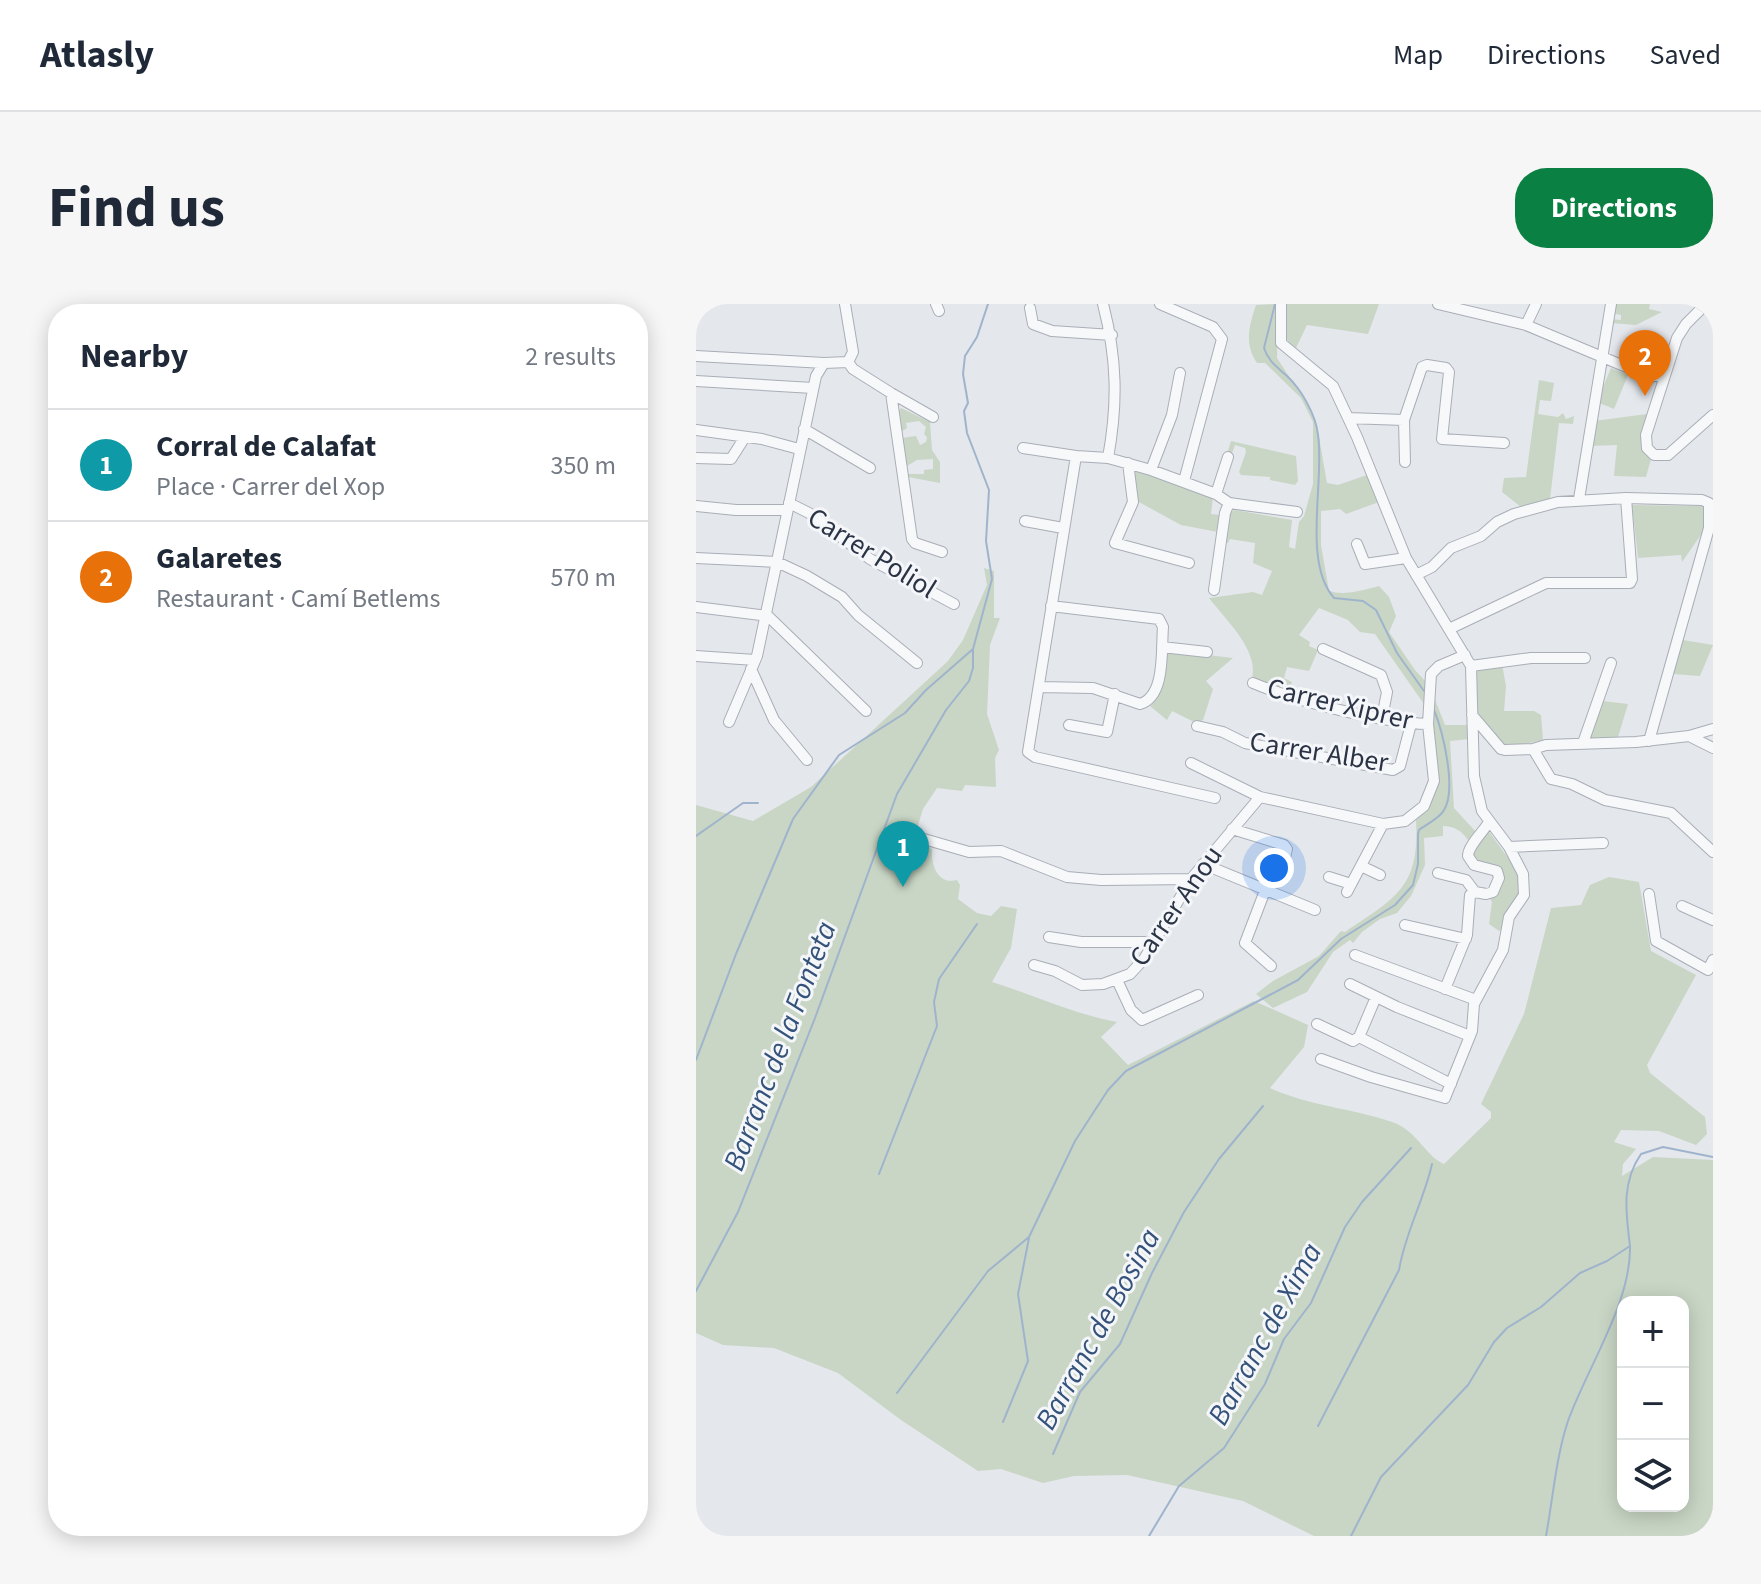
<!DOCTYPE html>
<html lang="en">
<head>
<meta charset="utf-8">
<style>
  :root { --surface:#fff; --page:#f6f6f7; --text:#1f2937; --muted:#747a83; --line:#e0e1e3; --accent:#0b8043 }
  body { margin:0; font-family:"Source Sans 3",sans-serif; background:var(--page); color:var(--text) }
  .controls { position:absolute; right:24px; bottom:24px; display:grid; overflow:hidden; border-radius:16px; box-shadow:0 4px 20px #0003 }
  .controls button { width:72px; height:72px; display:grid; place-items:center; padding:0; border:0; border-bottom:2px solid var(--line); background:var(--surface); color:var(--text); font:40px sans-serif }
  .you { position:absolute; left:578px; top:564px; width:28px; height:28px; margin:-20px; border:6px solid #fff; border-radius:50%; background:#1a73e8; box-shadow:0 0 0 12px #1a73e833 }
  .badge { display:grid; place-items:center; width:52px; height:52px; border-radius:50%; background:var(--accent); color:#fff; font-size:26px; font-weight:700 }
  .pin { position:absolute; translate:-50% -66px; filter:drop-shadow(0 2px 4px #0008) }
  .pin::after { content:''; position:absolute; top:42px; width:28px; height:24px; background:inherit; clip-path:polygon(0 0,100% 0,50% 100%) }
  .list { margin:0; padding:0; list-style:none }
  h2 { display:flex; justify-content:space-between; align-items:center; height:104px; margin:0; padding:0 32px; font-size:34px }
  h2 small { font-size:26px; font-weight:400; color:var(--muted) }
  .list li { display:grid; grid-template-columns:52px 1fr auto; gap:24px; align-items:center; box-sizing:border-box; height:112px; padding:0 32px; border-top:2px solid var(--line) }
  .list b { display:block; font-size:30px; white-space:nowrap }
  .list p { margin:0; font-size:26px; white-space:nowrap; color:var(--muted) }
  .list em { font-size:26px; font-style:normal; color:var(--muted) }
  .icon { flex:none; width:44px; height:44px; fill:none; stroke:currentColor; stroke-width:2; stroke-linecap:round; stroke-linejoin:round }
  .map { position:relative; flex:none; width:1017px; height:1232px; overflow:hidden; border-radius:32px }
  header { display:flex; align-items:center; gap:48px; box-sizing:border-box; height:112px; padding:0 40px; background:var(--surface); border-bottom:2px solid var(--line) }
  header strong { font-size:38px }
  nav { display:flex; gap:44px; margin-inline-start:auto; font-size:28px }
  .intro { display:flex; align-items:center; justify-content:space-between; box-sizing:border-box; height:192px; padding:0 48px }
  h1 { margin:0; font-size:56px }
  .button { padding:20px 36px; border-radius:32px; background:var(--accent); color:#fff; font-size:28px; font-weight:700 }
  main { display:flex; gap:48px; padding:0 48px }
  aside { flex:1; background:var(--surface); border-radius:32px; box-shadow:0 4px 20px #0003 }
  .map>svg:first-child { display:block }
  .green { fill:#c9d6c5; fill-rule:evenodd }
  .lines { fill:none; stroke-linecap:round; stroke-linejoin:round }
  .stream { stroke:#9fb4cc; stroke-width:2 }
  .minor-casing { stroke:#a9aeb7; stroke-width:12 }
  .minor { stroke:#f7f8fa; stroke-width:10 }
  .labels { text-anchor:middle; dominant-baseline:central; stroke-width:6; stroke-linejoin:round; paint-order:stroke }
  .street-label { font-size:28px; fill:#2b3445; stroke:#f4f6f9 }
  .water-label { font-size:30px; font-style:italic; fill:#34527a; stroke:#f4f6f9 }
</style>
</head>
<body>
<header>
<strong>Atlasly</strong>
<nav><a>Map</a><a>Directions</a><a>Saved</a></nav>
</header>
<div class="intro"><h1>Find us</h1><a class="button">Directions</a></div>
<main>
<aside>
<h2>Nearby<small>2 results</small></h2>
<ul class="list">
<li><span class="badge" style="background:#0f9aa8">1</span><div><b>Corral de Calafat</b><p>Place · Carrer del Xop</p></div><em>350 m</em></li>
<li><span class="badge" style="background:#e8710a">2</span><div><b>Galaretes</b><p>Restaurant · Camí Betlems</p></div><em>570 m</em></li>
</ul>
</aside>
<div class="map">
<svg width="1017" height="1232" viewBox="0 0 1017 1232">
  <rect width="100%" height="100%" fill="#e4e7ec"/>
  <path class="green" d="M582,0L581,54L611,100L621,122L631,179L642,181L671,171L683,198L650,210L644,205L625,207V241L633,287C648,292 668,286 683,282L693,293L700,312L693,328L719,366L730,378L728,400L679,330L664,328L652,316L623,304L603,331L614,338L613,342L622,346L613,367L591,363L588,374L596,378L594,386L569,381L556,374C563,346 529,315 513,294L557,288L566,291L576,267L557,259L559,239L534,235L532,239L528,238L533,209L539,206L596,216L593,243L599,245L603,218L608,212L617,180V118L605,94L569,59H561C548,40 553,22 560,1Z
    M588,0H683L672,30L611,21L600,44L590,35Z
    M918,0H954L953,5L966,8L940,21L915,19V15L925,16V11L916,9Z
    M915,64L932,71L918,105L901,98Z
    M843,76L858,79L855,97L844,96L842,110L862,113L867,109L870,115L878,112L877,120L863,119L854,195L825,203L806,188L808,174L830,173Z
    M205,104L234,118L236,146L244,158V179L212,173V170H228V166L237,165V155L221,156L211,162L206,134L220,132L224,141L230,138L231,133L228,130L230,123L223,117L210,119L211,124L205,128L203,107Z
    M951,110L953,111L948,147L955,155L950,173L918,172L921,141L894,142L898,117Z
    M535,137L600,152L602,177L599,181L574,176V173L545,171L543,168L550,148L549,144L539,141L535,152L531,150Z
    M437,163L517,193L515,210L525,211L522,228L485,221L441,197Z
    M936,201L1007,202L1009,225L986,258L985,251L942,254Z
    M288,264L298,267V314H304L294,341L291,410L303,446L299,454L300,483L269,481L266,487L241,484L227,505L217,537L236,545C235,560 241,581 261,576L264,581L262,595L281,609L295,612L305,602L321,605L315,644L296,678C338,691 377,710 421,718L405,733L432,761L558,697L612,721L608,743L574,784C613,802 655,804 696,818C722,827 729,852 748,860L795,814V808L785,800L828,710L855,604L885,601L894,581L913,573L943,578L955,647L1000,671L951,761L954,769L1009,813L1011,830L1000,841L963,827L925,826L918,838L940,845L927,860L926,872L957,853L1017,856V1232H618L547,1197L431,1171L378,1172L347,1179L305,1165L282,1167L205,1116L142,1069L78,1044L27,1041L0,1029V501L57,517L115,483L252,357L267,336L291,281ZM927,998H987V1202H927Z
    M987,336L1017,341L1004,372L977,370Z
    M468,346L537,354L510,377L517,385L507,416L500,419L476,407L471,416L454,402C470,389 467,365 468,346Z
    M806,360L810,382L808,407H838L845,411L847,436L816,443L807,442L781,410L778,365Z
    M736,388L749,421H772L773,435L754,437L758,504L780,528L772,536C766,527 758,522 747,522V532L728,534L729,561L715,592L701,609L684,615L666,628L657,639L654,636L637,648L611,688L577,704L560,690L577,677L623,652L645,627L649,628C700,594 724,583 720,516C751,486 738,459 735,421C734,410 735,399 736,388Z
    M906,397L932,400L922,433L894,434L893,432Z
    M791,525L823,569L825,589L808,624L803,627L793,620L796,598L793,593L806,575L778,556L775,546Z"/>
  <g class="lines">
    <path class="stream" d="M579,0L568,44C572,57 581,63 591,72C605,85 620,111 622,131C629,176 606,258 638,294L667,297L680,306L701,349L728,387
      M0,532L47,499H62
      M0,756L40,650L97,515L143,451L209,409L230,386L277,345
      M183,870L241,722L238,698L243,675L281,620
      M0,987L42,908L119,714L201,490L250,406L273,377L277,364V345L296,275L290,237L293,186L271,129L268,107L272,99L267,70L269,52L281,33L292,0
      M201,1089L292,967L333,933L379,837L412,786L430,767L602,676L645,635L699,601L717,581L722,560V530L723,526C731,520 744,514 748,506C761,485 747,428 738,406
      M307,1118L332,1057L322,990L333,934
      M622,1122L703,966C709,929 728,896 736,860
      M357,1150L384,1088L424,1040L456,969L488,908L523,855L567,802
      M453,1232L483,1182L528,1144L569,1080L588,1035L615,999L649,923L666,898L715,844
      M655,1232L685,1173L772,1081L798,1038L811,1024L845,1003L884,969L911,957L934,942C930,909 925,879 945,850L967,843L1017,853
      M850,1232C857,1194 860,1153 872,1117C891,1064 935,999 934,943"/>
    <g class="minor-casing">
      <path id="minor" d="M149,0L157,48L152,58
        M240,0L243,7
        M407,0C421,54 422,99 412,154
        M464,0L517,23L526,35L488,177
        M585,0V39L637,82L661,133L710,254L775,362L778,472L786,507L813,543L907,539
        M742,0L830,21L947,70L955,73L968,70
        M1010,0L990,20L981,34L950,131L951,144L958,151H972L1017,111
        M334,4L337,20L356,27L416,31
        M830,21L840,0
        M0,52L128,59
        M152,58L157,65L195,89L216,235L219,239L246,248
        M0,77L117,84
        M195,89L237,113
        M652,114L708,116L709,158
        M708,116L726,63L731,61L750,64L753,68L746,135L808,139
        M108,125L174,164
        M0,126L66,135L103,145
        M327,144L380,152
        M0,154L35,155L49,133
        M432,159L437,198L419,239L493,259
        M455,166L476,111L484,69
        M520,190L532,153
        M930,194L1006,196L1013,199V224L953,437
        M883,195L915,0
        M93,199L113,209L174,255L258,300
        M0,202L40,206H91
        M329,217L367,224
        M661,240L669,260L710,254
        M0,254L81,258L111,272L146,293L162,311L221,359
        M720,271L736,263L755,244L785,232L801,218L818,210L862,198L930,194L936,275L934,279H850L753,325
        M518,286L529,209L533,199
        M0,303L72,312L170,407
        M466,343L511,348
        M627,345L685,371L691,388L686,414
        M0,352L59,356
        M775,362L835,354H889
        M55,365L78,416L111,456
        M557,379C600,397 685,419 732,420
        M343,383L397,384L444,400C470,392 465,346 467,323L463,315L355,302
        M776,411L805,445L809,446L837,445L850,441L940,438L993,432L1017,444
        M33,418L61,352L120,72L128,59L152,58
        M373,421L411,428L419,390
        M501,422L527,428L549,439L697,466L704,462L715,420
        M993,432L1017,425
        M887,439L915,359
        M837,445L855,475L876,480L909,496L975,509L1017,548
        M495,459L564,493L687,520L709,517L728,502L738,477L732,420L735,370L743,362L769,351
        M519,494L339,453L332,448L380,152L412,154L455,166L520,190L533,199L601,208
        M536,525L588,541L591,545L587,562
        M221,533L273,548L305,547L371,573L405,576L495,575
        M507,560L619,606
        M665,562L684,571
        M742,569L770,576L779,588L774,591L771,631L749,685
        M633,573L655,580
        M570,584L549,639L575,662
        M651,588L687,520
        M779,588L790,590L797,588L803,574L801,567L778,561L772,552C772,542 787,528 793,518
        M953,590L960,637L1012,666L1017,656
        M986,602L1017,616
        M709,621L770,635
        M353,633L385,638H458
        M659,651L780,696
        M338,661L359,667L386,681L407,680L434,670L448,655L495,575L564,493
        M421,676L435,706L446,716L502,691
        M654,680L701,703L774,732
        M680,693L663,733L755,780
        M621,720L657,737L663,733
        M625,755L675,773L749,794L776,727L778,700L807,646L813,613L828,591L827,570L813,543"/>
    </g>
    <use href="#minor" class="minor"/>
  </g>
  <g class="labels">
    <g class="street-label">
      <text transform="translate(176 249) rotate(32)">Carrer Poliol</text>
      <text transform="translate(644 400) rotate(13)">Carrer Xiprer</text>
      <text transform="translate(623 448) rotate(9)">Carrer Alber</text>
      <text transform="translate(480 602) rotate(-55)">Carrer Anou</text>
    </g>
    <g class="water-label">
      <text transform="translate(84 742) rotate(-69)">Barranc de la Fonteta</text>
      <text transform="translate(402 1025) rotate(-61)">Barranc de Bosina</text>
      <text transform="translate(569 1030) rotate(-61)">Barranc de Xima</text>
    </g>
  </g>
</svg>
<div class="controls">
<button>+</button>
<button>−</button>
<button><svg class="icon" aria-label="layers" viewBox="0 0 24 24"><path d="M12 4l9 5-9 5-9-5zM3 14l9 5 9-5"/></svg></button>
</div>
<div class="you"></div>
<div class="pin badge" style="left:207px;top:583px;background:#0f9aa8">1</div>
<div class="pin badge" style="left:949px;top:92px;background:#e8710a">2</div>
</div>
</main>
</body>
</html>
